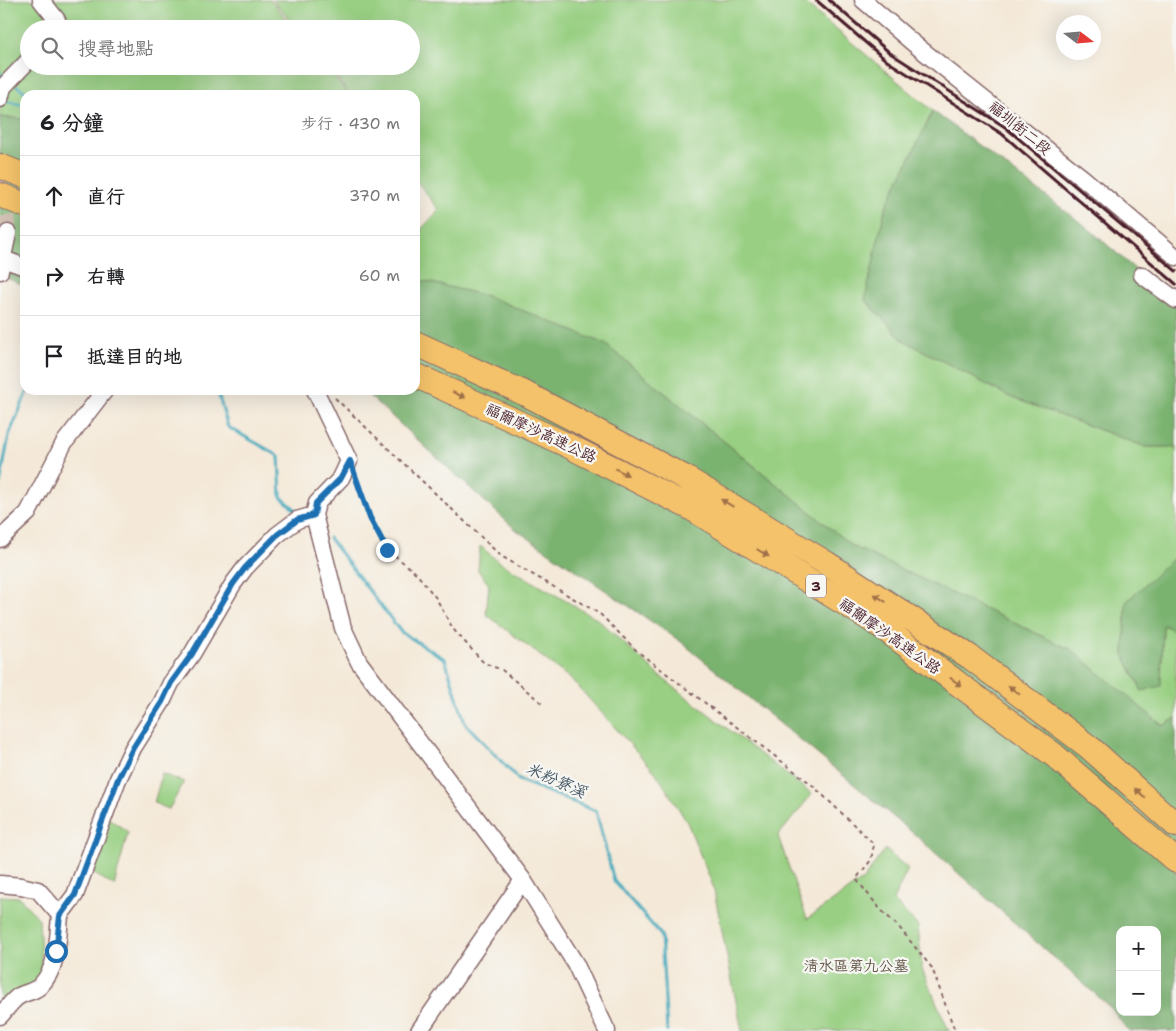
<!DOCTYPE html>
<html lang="zh-TW">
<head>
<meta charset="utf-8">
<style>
  :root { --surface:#fff; --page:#f6f6f6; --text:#202124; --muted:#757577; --line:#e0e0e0 }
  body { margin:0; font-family:"Shantell Sans","LXGW WenKai TC",sans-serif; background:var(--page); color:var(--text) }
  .controls { position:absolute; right:15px; bottom:15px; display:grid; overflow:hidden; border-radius:10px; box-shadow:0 5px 20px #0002 }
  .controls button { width:45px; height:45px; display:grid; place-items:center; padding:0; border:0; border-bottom:1px solid var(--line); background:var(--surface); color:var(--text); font:25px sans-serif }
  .compass { position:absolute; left:1056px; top:15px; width:45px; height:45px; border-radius:50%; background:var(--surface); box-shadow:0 5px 20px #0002; rotate:106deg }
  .stop { position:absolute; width:15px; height:15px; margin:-11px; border:4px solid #1f6fb2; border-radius:50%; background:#fff }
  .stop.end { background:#1f6fb2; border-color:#fff; box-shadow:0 1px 5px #0008 }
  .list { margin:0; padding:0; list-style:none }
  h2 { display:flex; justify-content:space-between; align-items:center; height:65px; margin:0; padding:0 20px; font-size:21px }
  h2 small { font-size:16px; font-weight:400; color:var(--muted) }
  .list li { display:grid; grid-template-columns:32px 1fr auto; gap:15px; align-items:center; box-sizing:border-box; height:80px; padding:0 20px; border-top:1px solid var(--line) }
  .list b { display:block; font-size:19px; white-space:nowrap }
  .list em { font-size:16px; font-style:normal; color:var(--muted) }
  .icon { flex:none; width:28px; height:28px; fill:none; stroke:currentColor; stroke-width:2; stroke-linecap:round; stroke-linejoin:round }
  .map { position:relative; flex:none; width:1176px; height:1031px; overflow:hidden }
  .search { position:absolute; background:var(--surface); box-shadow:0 5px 20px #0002; left:20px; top:20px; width:400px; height:55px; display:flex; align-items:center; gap:12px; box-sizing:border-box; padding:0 18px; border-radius:28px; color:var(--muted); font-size:19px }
  .panel { position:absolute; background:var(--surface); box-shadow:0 5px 20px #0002; left:20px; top:90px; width:400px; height:305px; border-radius:15px }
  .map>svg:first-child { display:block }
  .green { fill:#98cf82; stroke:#717756 }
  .forest { fill:#7ab270; stroke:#62684e; fill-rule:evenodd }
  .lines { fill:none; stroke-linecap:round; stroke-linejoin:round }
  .stream { stroke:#3da9bd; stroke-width:3 }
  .minor-tunnel { stroke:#d2c1b5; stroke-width:16; stroke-dasharray:16 8; stroke-linecap:butt }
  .minor-casing { stroke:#866668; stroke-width:19 }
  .highway-casing { stroke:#866668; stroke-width:26 }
  .path { stroke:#866668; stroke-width:2; stroke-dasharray:4 4; stroke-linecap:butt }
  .minor { stroke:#fff; stroke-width:16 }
  .highway { stroke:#f4c26a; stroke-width:24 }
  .rail { stroke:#4a1f2b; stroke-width:3 }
  .oneway { fill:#9f704a }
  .route { stroke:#1f6fb2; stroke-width:6 }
  .labels { text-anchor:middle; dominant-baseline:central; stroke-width:4.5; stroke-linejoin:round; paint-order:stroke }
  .shield { fill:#f6f6f2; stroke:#7e6067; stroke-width:1 }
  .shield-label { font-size:14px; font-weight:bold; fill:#4a1f2b }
  .street-label { font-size:15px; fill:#4a1f2b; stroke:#f6f6f2 }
  .park-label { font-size:15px; fill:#615445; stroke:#f6f6f2 }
  .water-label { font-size:16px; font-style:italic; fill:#455665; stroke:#f6f6f2 }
</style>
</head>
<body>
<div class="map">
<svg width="1176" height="1031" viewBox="0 0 1176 1031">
  <rect width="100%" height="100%" fill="#f6f6f2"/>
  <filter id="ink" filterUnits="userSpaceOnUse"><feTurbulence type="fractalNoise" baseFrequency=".02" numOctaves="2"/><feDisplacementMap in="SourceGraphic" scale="10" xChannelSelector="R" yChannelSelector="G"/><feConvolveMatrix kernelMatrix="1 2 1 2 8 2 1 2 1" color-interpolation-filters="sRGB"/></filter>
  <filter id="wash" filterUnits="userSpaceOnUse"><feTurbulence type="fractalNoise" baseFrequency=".0096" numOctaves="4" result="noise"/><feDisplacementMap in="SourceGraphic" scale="20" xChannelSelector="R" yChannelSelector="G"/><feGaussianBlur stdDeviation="1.12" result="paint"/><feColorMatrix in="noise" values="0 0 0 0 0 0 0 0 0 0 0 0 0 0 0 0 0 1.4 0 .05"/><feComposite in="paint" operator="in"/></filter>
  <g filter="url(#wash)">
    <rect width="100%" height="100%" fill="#f4e9d8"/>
    <path class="green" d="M0,0H271L294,29H29V66H325L349,95H25V120L23,119L0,117Z
      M273,0H801L933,111L885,209L865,300L903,340L1010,397L1146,447H1176V556L1126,602L1124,655L1142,691L1162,661L1163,625L1176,631V718L1163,726L1069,648L1065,647L852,546L605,344L487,296L415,279V236L439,210L415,179V95H350L328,66H411V29H297Z
      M480,546L499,562L597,619L661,677L812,794L778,836L807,919L864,879L885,849L908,869L893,900L918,926L922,969L949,1031H742L713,886L687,822L656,773L572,680L486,614L489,585L478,570Z
      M162,774L184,782L169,809L154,803Z
      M108,818L128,832L114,886L88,870Z
      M0,896L19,897L39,919L43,993L17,1008L0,998Z"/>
    <path class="forest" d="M933,111L1088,228L1176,305V447H1146L1010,397L903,340L865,299L885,209Z
      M0,117L23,119L25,120V286L0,275Z
      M415,279L487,296L605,344L852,546L1065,647H1068L1163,726L1176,718V1031H1128L1111,1008L914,834L680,641L515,529L363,390H415ZM1120,930H1157V1012H1120Z
      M1176,556V631L1163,625L1161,686L1142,691L1124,655L1126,602Z"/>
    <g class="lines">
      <path class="stream" d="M0,73L2,75
        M17,86L30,95
        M4,101L25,105
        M217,390L228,427L279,456L281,497L297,511
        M0,484L9,435L28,390
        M329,538L401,632L445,659L465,723L519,780L596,811L614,881L661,935L667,1031"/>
    </g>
  </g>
  <g filter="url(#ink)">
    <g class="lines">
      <path class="minor-tunnel" d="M0,168L8,233"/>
      <g class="minor-casing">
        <path id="minor" d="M41,0L57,20L60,29
          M863,0L913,43L1084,179L1176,257
          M0,99L3,87L29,60
          M3,259L25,267
          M0,271L8,233
          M1142,275L1176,300
          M315,390L349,461L341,478L317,503L314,515L343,628L359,662L523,880L575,963L607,1031
          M0,539L28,513L64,443L105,390
          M0,884L21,886L38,890L60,915C58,939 58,968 40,986C34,992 26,992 19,996C12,1000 6,1010 0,1016
          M60,915L75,895L118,779L133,748L162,702L171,683L192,654L233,584L245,568L277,535L297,520L314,515
          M419,1031L523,880"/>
      </g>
      <g class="highway-casing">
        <path id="highway" d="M0,166L25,176
          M0,195L25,205
          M415,343L526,394L684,477L826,563L970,657L1089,747L1176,825
          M415,375L565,444L691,508L878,624L1054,755L1176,861"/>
      </g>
      <path class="path" d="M335,398L501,556L600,614L637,651L810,783L874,844L871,860L856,879L881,910L898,926L932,968L955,1031
        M355,478L370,518L387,549L416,573L436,598L453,629L484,663L502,670L543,704"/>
      <use href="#minor" class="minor"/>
      <use href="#highway" class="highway"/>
      <path class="rail" d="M816,0L887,61L1002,134L1176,284
        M829,0L890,53L1005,127L1176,271"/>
    </g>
    <defs><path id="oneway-solid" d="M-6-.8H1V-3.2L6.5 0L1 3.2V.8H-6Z" transform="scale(1.25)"/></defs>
    <g class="oneway">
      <use href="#oneway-solid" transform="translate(459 395) rotate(24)"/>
      <use href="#oneway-solid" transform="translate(622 472) rotate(27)"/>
      <use href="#oneway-solid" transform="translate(727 503) rotate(-149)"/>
      <use href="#oneway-solid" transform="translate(763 553) rotate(32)"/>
      <use href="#oneway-solid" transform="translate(880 598) rotate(-147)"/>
      <use href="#oneway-solid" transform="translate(956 682) rotate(36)"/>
      <use href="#oneway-solid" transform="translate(1014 690) rotate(-143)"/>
      <use href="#oneway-solid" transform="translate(1140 793) rotate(-138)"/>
    </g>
  </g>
  <g class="lines" filter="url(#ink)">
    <path class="route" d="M56,951L60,916L75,895L118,779L133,748L162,702L171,683L192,654L233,584L245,568L277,535L297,520L314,515L316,503L341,478L350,461L370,518L387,550"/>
  </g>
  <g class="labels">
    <rect class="shield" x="806" y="574.5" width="20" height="23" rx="4"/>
    <g class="shield-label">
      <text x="816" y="586">3</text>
    </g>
    <g class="street-label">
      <text transform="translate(1020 128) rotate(39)">福圳街二段</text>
      <text transform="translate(541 433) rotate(25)">福爾摩沙高速公路</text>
      <text transform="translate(890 636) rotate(35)">福爾摩沙高速公路</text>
    </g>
    <g class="park-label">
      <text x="856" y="966">清水區第九公墓</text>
    </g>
    <g class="water-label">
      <text transform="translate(556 780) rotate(24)">米粉寮溪</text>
    </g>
  </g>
</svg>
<div class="controls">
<button>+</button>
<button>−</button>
</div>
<svg class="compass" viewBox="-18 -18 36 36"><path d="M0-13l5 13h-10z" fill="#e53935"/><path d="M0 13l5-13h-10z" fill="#757577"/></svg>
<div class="stop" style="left:56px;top:951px"></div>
<div class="stop end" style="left:387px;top:550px"></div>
<div class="search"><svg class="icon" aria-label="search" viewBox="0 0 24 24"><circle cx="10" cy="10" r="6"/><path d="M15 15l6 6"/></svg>搜尋地點</div>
<section class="panel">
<h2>6 分鐘<small>步行 · 430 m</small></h2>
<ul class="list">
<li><svg class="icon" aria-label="ahead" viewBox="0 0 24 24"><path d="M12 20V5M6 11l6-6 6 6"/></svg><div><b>直行</b></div><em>370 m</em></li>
<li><svg class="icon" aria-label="right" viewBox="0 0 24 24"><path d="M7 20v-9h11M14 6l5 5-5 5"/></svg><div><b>右轉</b></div><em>60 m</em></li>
<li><svg class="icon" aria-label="arrive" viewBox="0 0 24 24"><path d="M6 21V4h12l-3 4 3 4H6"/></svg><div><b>抵達目的地</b></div></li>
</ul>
</section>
</div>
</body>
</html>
